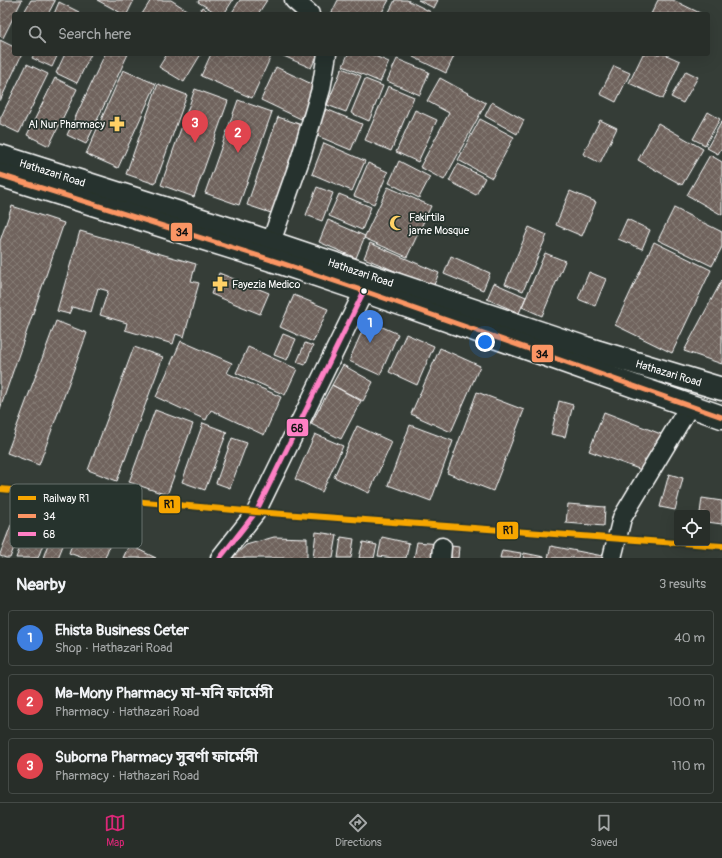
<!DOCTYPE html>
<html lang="en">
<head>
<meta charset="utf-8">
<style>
  :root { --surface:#282e29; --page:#343a35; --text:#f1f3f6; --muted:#a5a8a8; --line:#444a46; --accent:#db2777 }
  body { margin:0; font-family:Pangolin,"Noto Sans Bengali",sans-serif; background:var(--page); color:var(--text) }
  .controls { position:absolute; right:12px; bottom:12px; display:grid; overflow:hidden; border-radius:4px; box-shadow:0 4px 16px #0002 }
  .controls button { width:36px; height:36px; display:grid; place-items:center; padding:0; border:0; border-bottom:1px solid var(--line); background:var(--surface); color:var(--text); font:20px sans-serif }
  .you { position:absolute; left:485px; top:342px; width:14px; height:14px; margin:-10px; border:3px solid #fff; border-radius:50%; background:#1a73e8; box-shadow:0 0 0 6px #1a73e833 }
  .badge { display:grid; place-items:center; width:26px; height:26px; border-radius:50%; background:var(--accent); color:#fff; font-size:13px; font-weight:700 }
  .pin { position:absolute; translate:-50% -33px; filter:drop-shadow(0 1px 2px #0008) }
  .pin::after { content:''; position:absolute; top:21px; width:14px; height:12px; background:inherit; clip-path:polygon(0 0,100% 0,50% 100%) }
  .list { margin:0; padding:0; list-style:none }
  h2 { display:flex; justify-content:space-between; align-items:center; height:52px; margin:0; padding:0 16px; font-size:17px }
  h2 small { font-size:13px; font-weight:400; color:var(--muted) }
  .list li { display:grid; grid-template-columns:26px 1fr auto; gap:12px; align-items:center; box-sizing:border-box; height:56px; margin:0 8px 8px; padding:0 8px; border:1px solid var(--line); border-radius:4px }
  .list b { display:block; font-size:15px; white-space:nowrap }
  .list p { margin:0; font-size:13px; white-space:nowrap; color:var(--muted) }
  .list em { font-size:13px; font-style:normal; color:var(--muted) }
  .icon { flex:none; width:22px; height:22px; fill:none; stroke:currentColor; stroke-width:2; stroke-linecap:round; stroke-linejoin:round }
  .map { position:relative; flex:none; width:722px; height:558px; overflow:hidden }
  .search { position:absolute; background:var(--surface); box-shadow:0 4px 16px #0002; left:12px; right:12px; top:12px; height:44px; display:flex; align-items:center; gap:10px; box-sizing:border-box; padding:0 14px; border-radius:4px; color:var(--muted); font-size:15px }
  .sheet { height:244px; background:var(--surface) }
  nav { display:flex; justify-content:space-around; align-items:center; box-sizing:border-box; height:56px; border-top:1px solid var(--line); background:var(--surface); font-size:11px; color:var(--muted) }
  nav a { display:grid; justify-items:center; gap:2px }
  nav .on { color:var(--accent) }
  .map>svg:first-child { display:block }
  .building { fill:url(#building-cross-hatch); stroke:#fff }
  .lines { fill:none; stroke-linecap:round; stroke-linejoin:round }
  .minor-casing { stroke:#fff; stroke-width:21 }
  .trunk-casing { stroke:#fff; stroke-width:25 }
  .minor { stroke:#26332d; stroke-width:18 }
  .trunk { stroke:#26332d; stroke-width:22 }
  .bus-1-casing { stroke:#26332d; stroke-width:8 }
  .bus-2-casing { stroke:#26332d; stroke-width:8 }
  .bus-1 { stroke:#fb9564; stroke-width:5 }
  .bus-2 { stroke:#ff80c5; stroke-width:5 }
  .rail-1-casing { stroke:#26332d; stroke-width:9 }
  .rail-1 { stroke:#f7a600; stroke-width:6 }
  .bus-dot { fill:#fff; stroke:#26332d; stroke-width:1.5 }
  .labels { text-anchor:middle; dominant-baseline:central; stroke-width:3.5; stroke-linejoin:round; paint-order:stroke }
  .poi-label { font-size:11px; fill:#fff; stroke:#26332d; text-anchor:start }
  .street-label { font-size:11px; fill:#fff; stroke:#26332d }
  .key { fill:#26332d; stroke:#67706c; stroke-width:1 }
  .key-label { font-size:11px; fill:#fff }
  .line-badge { stroke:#26332d; stroke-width:1.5 }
  .pale-badge-label { font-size:11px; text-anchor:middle; font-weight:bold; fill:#111 }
</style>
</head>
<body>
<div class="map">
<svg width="722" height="558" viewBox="0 0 722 558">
  <defs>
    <pattern id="building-cross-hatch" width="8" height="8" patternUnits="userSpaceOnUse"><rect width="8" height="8" fill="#70645d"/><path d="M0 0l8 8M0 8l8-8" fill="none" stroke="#857b75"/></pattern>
  </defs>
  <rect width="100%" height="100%" fill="#353d37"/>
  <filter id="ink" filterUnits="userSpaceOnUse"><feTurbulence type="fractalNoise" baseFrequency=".025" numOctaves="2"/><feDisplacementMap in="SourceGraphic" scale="8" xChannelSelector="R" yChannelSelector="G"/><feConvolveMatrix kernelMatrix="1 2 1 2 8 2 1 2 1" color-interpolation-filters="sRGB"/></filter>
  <g filter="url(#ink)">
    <path class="building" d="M0,0H22L15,14H14V16L3,38L0,36Z
      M31,0H53L55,1L48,14H23Z
      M97,0H134L127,14H123Z
      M151,0H171L188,11L187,14H142Z
      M199,0H233L224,14H218L198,2Z
      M240,0H267L258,14H231Z
      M338,0H389L381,14H331Z
      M395,0H407L431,12L430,14H388Z
      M418,0H438L434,8Z
      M658,0H673L702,14H651Z
      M59,2L79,12L78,14H54Z
      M202,7L212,14H198Z
      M0,40L14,47V54H22L0,101Z
      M34,54H58L52,67L32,58Z
      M65,54H91L77,83L56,73Z
      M105,54H128L86,144L67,135Z
      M167,54H201L184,82L159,67Z
      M211,54H272L252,98L201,76Z
      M279,54H318L311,68Z
      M348,54H370L389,62L380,82L343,66Z
      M414,54H455L446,73L413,57Z
      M643,54H664L680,61L663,99L629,83Z
      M397,59L429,72L420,95L387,81Z
      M27,64L48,74L19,133L0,124V119Z
      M614,66L630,73L616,102L600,94Z
      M276,67L316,86L301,119L261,100Z
      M342,68L361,76L346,112L327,105Z
      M123,70L156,84L118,168L86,154Z
      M686,71L698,77L683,103L671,97Z
      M55,78L77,89L49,146L27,135Z
      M440,78L486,103L444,180L420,167L449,113L427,101Z
      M365,79L383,86L369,121L351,113Z
      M158,84L187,95L155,184L126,174Z
      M388,86L414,97L391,151L365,140Z
      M195,89L228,101L194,197L161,185Z
      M238,100L272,112L239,205L205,193Z
      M492,102L524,120L517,134L485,116Z
      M326,109L362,124L351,150L315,135Z
      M415,110L437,120L418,162L396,152Z
      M708,112L720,119L705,145L693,139Z
      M278,117L305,126L274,214L247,205Z
      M480,119L514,137L492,178L458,160Z
      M600,120L617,128L600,163L583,154Z
      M722,121V147L718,154L707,148Z
      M658,123L703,149L682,185L638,160Z
      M324,143L365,161L352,191L312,174Z
      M710,155L722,162V215L687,195Z
      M399,161L430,177L419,198L389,183Z
      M368,163L388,172L374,204L354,196Z
      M458,164L485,178L476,195L449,181Z
      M317,187L333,193L322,221L306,215Z
      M388,187L431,206L407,257L364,238Z
      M570,191L596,202L582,236L556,225Z
      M339,194L371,207L362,230L329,216Z
      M12,206L64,223L0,409V241Z
      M674,208L722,232V247L712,266L658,240Z
      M627,219L650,230L642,249L618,239Z
      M328,220L365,236L356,258L319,242Z
      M529,227L547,235L523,291L505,284Z
      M80,231L196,264L191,281L199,283L184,337L176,334L173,344L125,330L127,323L100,315L108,291L98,288L91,312L72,307L69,314L57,311Z
      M654,242L711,270L672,353L615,325Z
      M370,243L439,273L433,287L364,258Z
      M545,253L565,261L542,316L522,307Z
      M451,256L490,273L483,290L444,274Z
      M589,272L606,279L595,306L578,299Z
      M219,273L269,293L260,314L211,294Z
      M722,280V364L684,351Z
      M494,283L526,297L519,313L487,299Z
      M294,295L328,309L313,342L280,327Z
      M367,320L398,334L380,375L349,361Z
      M56,321L87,333L39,465L7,453Z
      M283,334L296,339L287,360L274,355Z
      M406,334L434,346L417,385L389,372Z
      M181,341L232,363L227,373L281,397L264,435L211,410L206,420L156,397Z
      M305,343L313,346L305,365L297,362Z
      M134,347L163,357L117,481L88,470Z
      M248,347L297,369L285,395L236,373Z
      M440,348L480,366L451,432L411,414Z
      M343,365L373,382L363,401L332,385Z
      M332,385L361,401L341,439L311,424Z
      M477,392L524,410L493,491L447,473Z
      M559,401L573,405L565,437L551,434Z
      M155,410L193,424L167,495L129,482Z
      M604,412L661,434L647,472L589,451Z
      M203,423L227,432L205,490L182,482Z
      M410,425L453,441L431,501L388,485Z
      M357,426L392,442L369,493L334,477Z
      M315,434L343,446L322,492L295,479Z
      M232,438L247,443L230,488L216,483Z
      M669,474L683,478L675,510L660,507Z
      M702,498L722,501V524L707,522V513H700Z
      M568,504L605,507L604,526L566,523Z
      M33,512L52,519L38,558H16Z
      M11,525L21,529L10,558H6L0,556V554Z
      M76,532L110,544L105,558H83L69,553Z
      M316,532L337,535L333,558H313Z
      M52,533L66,538L58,558H43Z
      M274,537L307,538V558H232L246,545Z
      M341,537L354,539L351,558H338Z
      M382,537L409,543L406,558H393L378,556Z
      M363,542L377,545L374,558H359Z
      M417,542L439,544L438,558H414Z
      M129,545L156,558H123Z
      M444,545L459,547L458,558H443Z
      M551,546L608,557V558H548Z
      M502,550L521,553L520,558H500Z
      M524,553L544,557V558H523Z"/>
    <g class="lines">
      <g class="minor-casing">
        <path id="minor" d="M294,0L310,14
          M271,242L301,157L321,89L327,54
          M220,558L256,512L364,291
          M441,558L442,547
          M612,558L622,518L690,405"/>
      </g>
      <g class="trunk-casing">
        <g id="trunk">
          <path id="s1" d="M0,156L252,236L586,348L722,389"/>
          <path d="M0,175L281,263L364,291L722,417"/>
        </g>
      </g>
      <use href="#minor" class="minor"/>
      <use href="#trunk" class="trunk"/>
      <g class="bus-1-casing">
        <path id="bus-1" d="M0,175L281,263L364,291L722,417"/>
      </g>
      <g class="bus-2-casing">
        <path id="bus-2" d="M220,558L256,512L364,291"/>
      </g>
      <use href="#bus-1" class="bus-1"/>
      <use href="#bus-2" class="bus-2"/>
      <g class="rail-1-casing">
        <path id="rail-1" d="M0,489L256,512L677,543
          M681,543L722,546"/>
      </g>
      <use href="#rail-1" class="rail-1"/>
    </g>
  </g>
  <defs>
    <g id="pharmacy-bare" transform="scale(1.2)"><path d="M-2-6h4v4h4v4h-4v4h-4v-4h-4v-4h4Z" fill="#ffd166" stroke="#26332d" stroke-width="2.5" paint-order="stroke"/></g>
    <g id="mosque-bare" transform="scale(1.2)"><path d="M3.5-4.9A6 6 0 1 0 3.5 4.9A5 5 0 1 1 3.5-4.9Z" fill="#ffd166" stroke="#26332d" stroke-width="2.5" paint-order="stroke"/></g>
  </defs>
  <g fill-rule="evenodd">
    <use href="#pharmacy-bare" x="117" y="124"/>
    <use href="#mosque-bare" x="397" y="223"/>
    <use href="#pharmacy-bare" x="220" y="284"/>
  </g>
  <circle class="bus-dot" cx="364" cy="291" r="3.5"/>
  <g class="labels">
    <g class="poi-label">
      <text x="105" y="124" text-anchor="end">Al Nur Pharmacy</text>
      <text x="409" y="217">Fakirtila<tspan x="409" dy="13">jame Mosque</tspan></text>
      <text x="232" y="284">Fayezia Medico</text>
    </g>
    <g class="street-label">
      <text stroke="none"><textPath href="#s1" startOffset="55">Hathazari Road</textPath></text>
      <text stroke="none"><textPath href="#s1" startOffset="379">Hathazari Road</textPath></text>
      <text stroke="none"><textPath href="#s1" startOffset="703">Hathazari Road</textPath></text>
    </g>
  </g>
  <rect x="10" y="484" width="132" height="64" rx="6" class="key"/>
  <rect x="18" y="496" width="18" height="4" fill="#f7a600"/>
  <rect x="18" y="514" width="18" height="4" fill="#fb9564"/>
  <rect x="18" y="532" width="18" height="4" fill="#ff80c5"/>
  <g class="key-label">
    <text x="43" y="502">Railway R1</text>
    <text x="43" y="520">34</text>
    <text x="43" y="538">68</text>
  </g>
  <g class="line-badge">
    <rect x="170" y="222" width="23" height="20" rx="4" fill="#fb9564"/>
    <rect x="531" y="344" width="23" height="19" rx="4" fill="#fb9564"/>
    <rect x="286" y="418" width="23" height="19" rx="4" fill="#ff80c5"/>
    <rect x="158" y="495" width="23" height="19" rx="4" fill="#f7a600"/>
    <rect x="496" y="521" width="23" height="19" rx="4" fill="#f7a600"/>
  </g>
  <g class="pale-badge-label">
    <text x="182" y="236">34</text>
    <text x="542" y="358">34</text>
    <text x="297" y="432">68</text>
    <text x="169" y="508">R1</text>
    <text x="508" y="534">R1</text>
  </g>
</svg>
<div class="controls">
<button><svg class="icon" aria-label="locate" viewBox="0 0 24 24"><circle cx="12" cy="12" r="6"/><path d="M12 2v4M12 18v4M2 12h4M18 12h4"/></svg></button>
</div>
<div class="you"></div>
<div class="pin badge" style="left:370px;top:343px;background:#3f7fe0">1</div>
<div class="pin badge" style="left:238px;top:153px;background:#e0444e">2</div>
<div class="pin badge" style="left:195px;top:143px;background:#e0444e">3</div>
<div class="search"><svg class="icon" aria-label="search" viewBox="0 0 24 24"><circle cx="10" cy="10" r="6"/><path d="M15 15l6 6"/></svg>Search here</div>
</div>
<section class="sheet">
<h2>Nearby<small>3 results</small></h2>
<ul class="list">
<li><span class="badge" style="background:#3f7fe0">1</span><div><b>Ehista Business Ceter</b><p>Shop · Hathazari Road</p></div><em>40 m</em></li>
<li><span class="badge" style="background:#e0444e">2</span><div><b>Ma-Mony Pharmacy মা-মনি ফার্মেসী</b><p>Pharmacy · Hathazari Road</p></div><em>100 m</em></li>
<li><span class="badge" style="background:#e0444e">3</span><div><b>Suborna Pharmacy সুবর্ণা ফার্মেসী</b><p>Pharmacy · Hathazari Road</p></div><em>110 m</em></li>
</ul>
</section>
<nav>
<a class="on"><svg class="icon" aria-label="map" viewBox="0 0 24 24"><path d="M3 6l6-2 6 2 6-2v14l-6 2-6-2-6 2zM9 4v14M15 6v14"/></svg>Map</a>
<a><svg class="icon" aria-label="directions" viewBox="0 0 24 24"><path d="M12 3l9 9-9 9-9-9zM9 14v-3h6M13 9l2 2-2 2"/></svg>Directions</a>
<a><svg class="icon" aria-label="saved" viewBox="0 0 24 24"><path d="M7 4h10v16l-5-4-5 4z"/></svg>Saved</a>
</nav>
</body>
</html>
